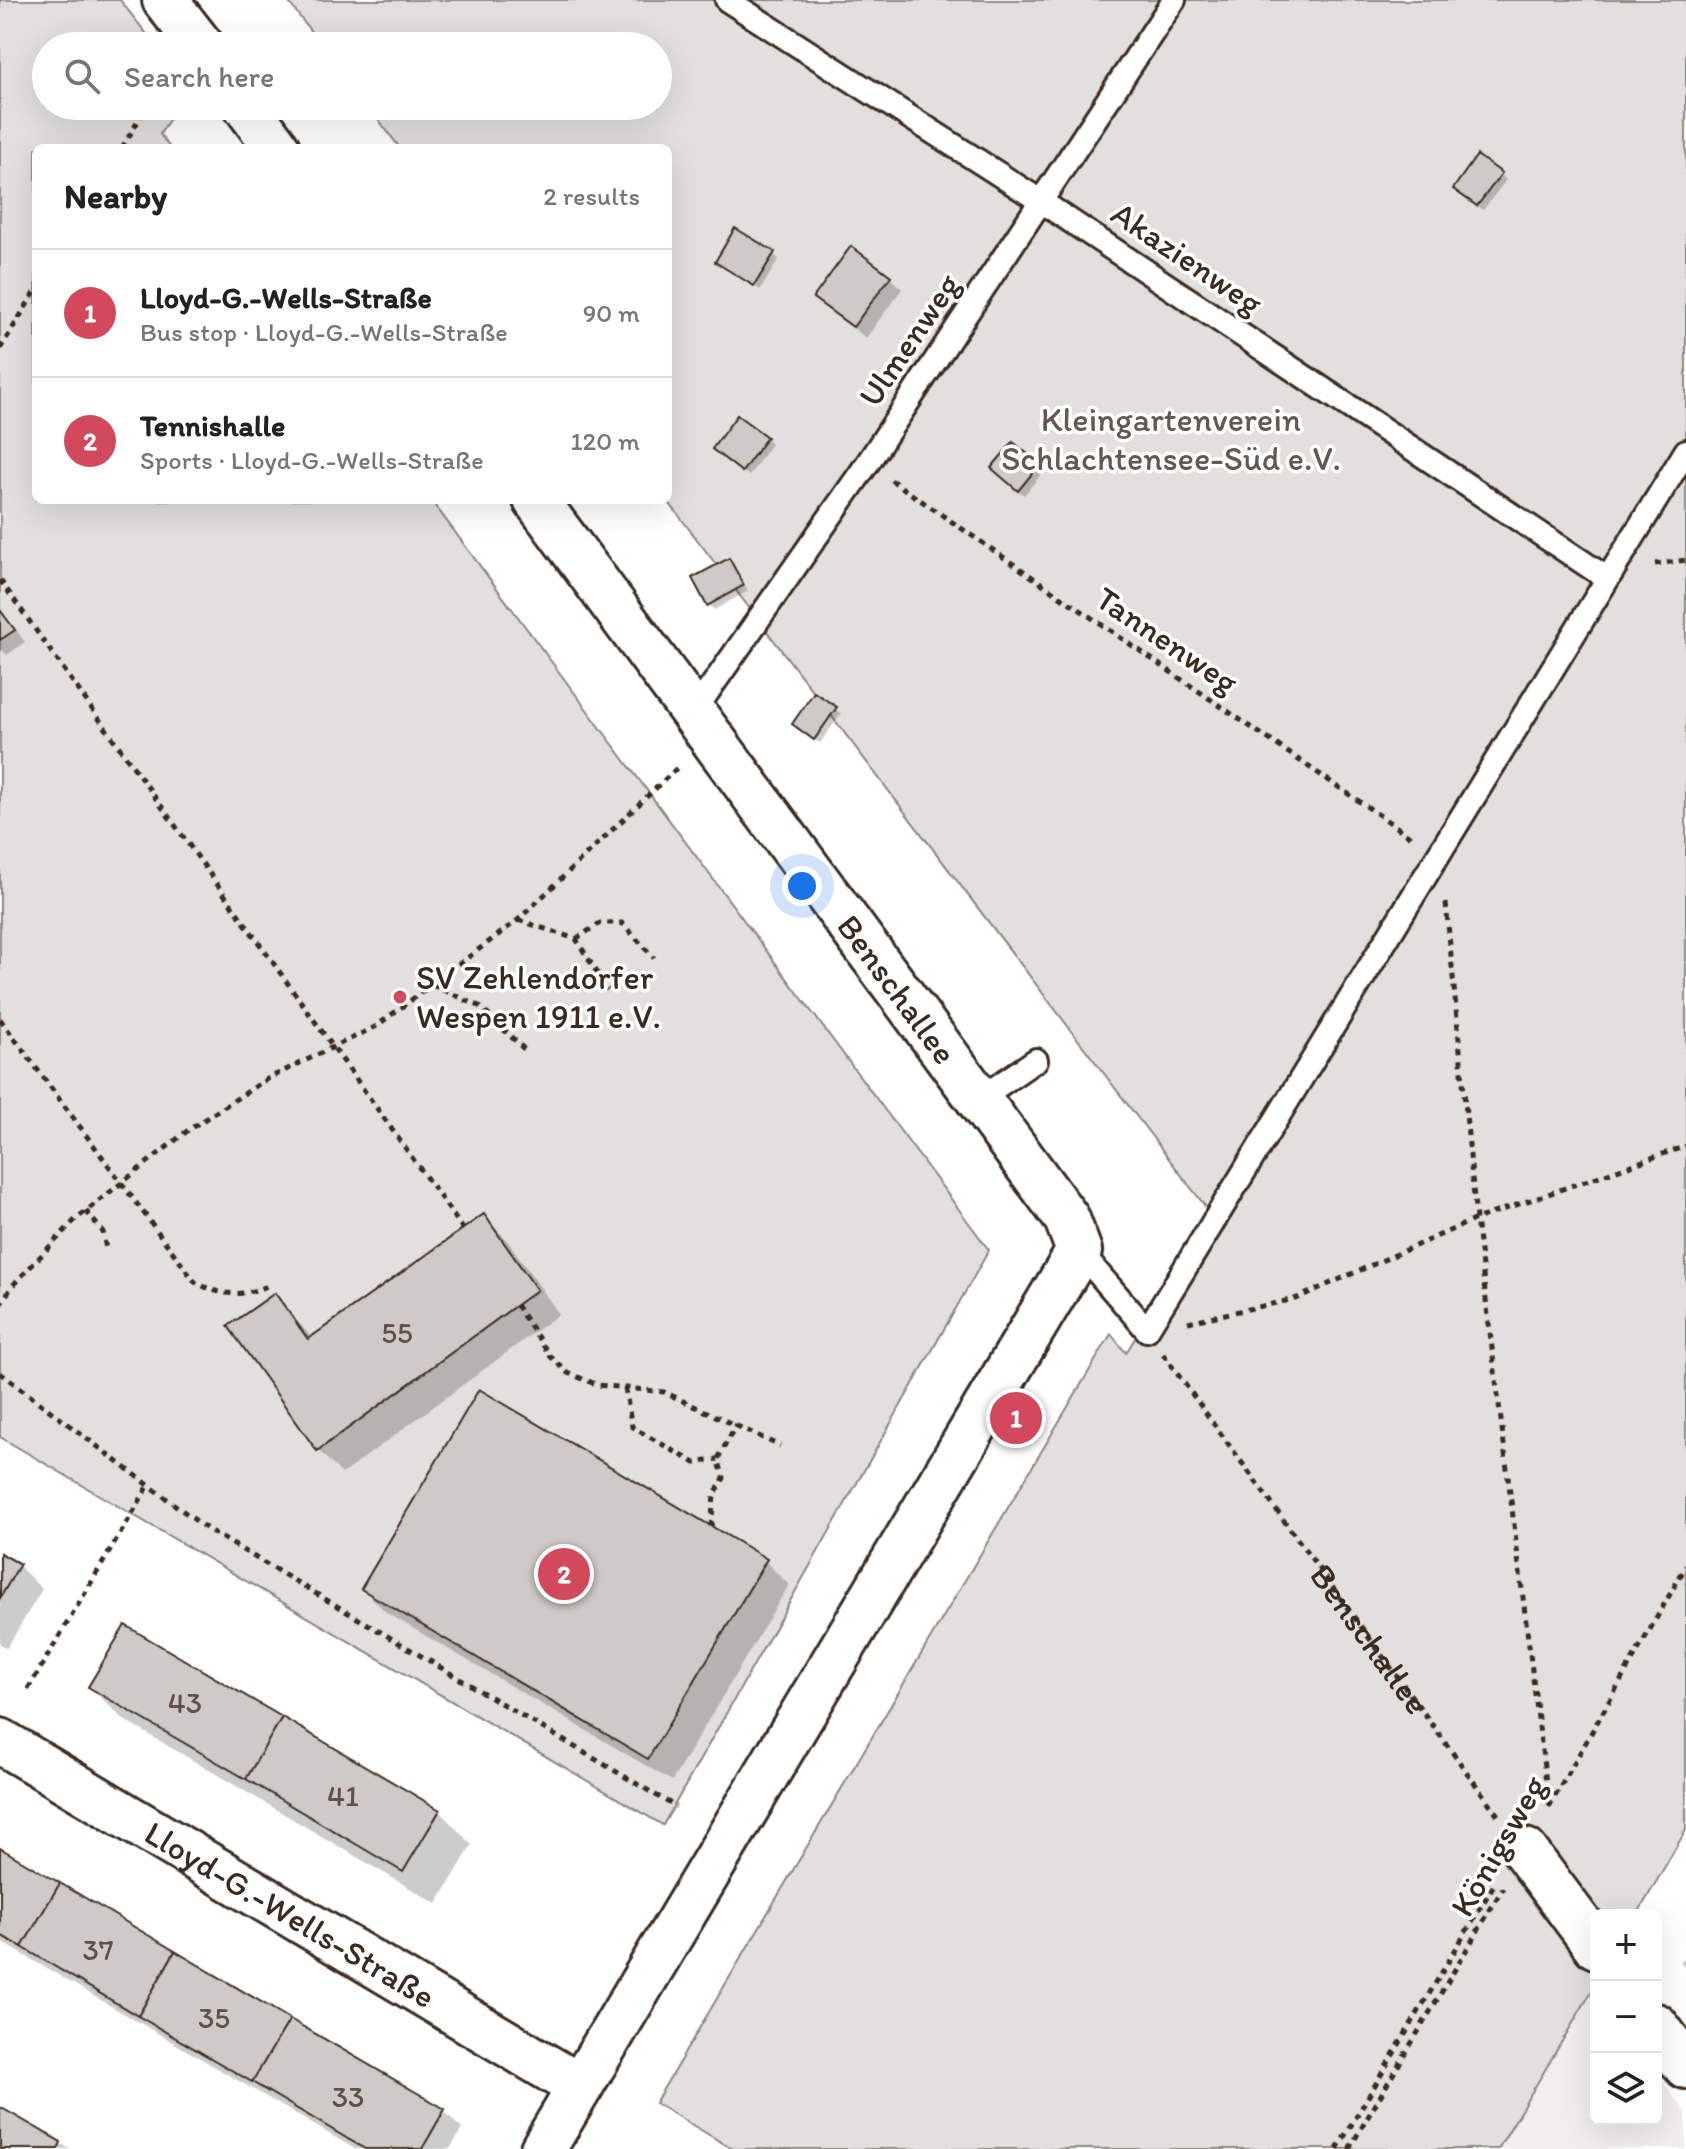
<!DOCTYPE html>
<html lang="en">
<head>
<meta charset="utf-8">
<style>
  :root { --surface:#fff; --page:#f2f2f2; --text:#222; --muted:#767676; --line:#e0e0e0; --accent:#d1495b }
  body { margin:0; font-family:Itim,sans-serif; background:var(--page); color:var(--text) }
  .controls { position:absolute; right:24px; bottom:24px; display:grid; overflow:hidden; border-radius:12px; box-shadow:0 8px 32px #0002 }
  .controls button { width:72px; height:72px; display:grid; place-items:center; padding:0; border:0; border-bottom:2px solid var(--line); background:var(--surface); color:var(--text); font:40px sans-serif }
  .you { position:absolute; left:802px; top:886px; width:28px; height:28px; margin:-20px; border:6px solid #fff; border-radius:50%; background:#1a73e8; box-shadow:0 0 0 12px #1a73e833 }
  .badge { display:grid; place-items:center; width:52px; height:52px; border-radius:50%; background:var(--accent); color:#fff; font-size:26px; font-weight:700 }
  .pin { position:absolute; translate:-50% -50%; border:4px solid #fff; box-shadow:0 2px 8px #0006 }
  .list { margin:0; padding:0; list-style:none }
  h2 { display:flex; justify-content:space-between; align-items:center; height:104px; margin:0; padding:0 32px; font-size:34px }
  h2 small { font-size:26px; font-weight:400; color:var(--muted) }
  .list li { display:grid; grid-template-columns:52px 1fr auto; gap:24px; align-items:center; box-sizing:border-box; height:128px; padding:0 32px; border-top:2px solid var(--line) }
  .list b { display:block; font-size:30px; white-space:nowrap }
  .list p { margin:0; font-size:26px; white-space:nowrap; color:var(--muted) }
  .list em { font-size:26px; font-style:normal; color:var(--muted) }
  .icon { flex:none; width:44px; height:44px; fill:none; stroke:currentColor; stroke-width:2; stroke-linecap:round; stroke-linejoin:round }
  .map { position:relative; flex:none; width:1686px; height:2149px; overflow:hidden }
  .search { position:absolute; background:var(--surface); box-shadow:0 8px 32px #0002; left:32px; top:32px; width:640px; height:88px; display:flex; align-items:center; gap:20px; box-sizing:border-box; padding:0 28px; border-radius:44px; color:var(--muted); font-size:30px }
  .panel { position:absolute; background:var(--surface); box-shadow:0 8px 32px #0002; left:32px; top:144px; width:640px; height:360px; border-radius:12px }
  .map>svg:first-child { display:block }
  .built { fill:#f1efee }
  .green { fill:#e2e0de; stroke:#8e857e; stroke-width:2 }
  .shadow { fill:#0003 }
  .building { fill:#cfcac7; stroke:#3b2a1e; stroke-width:2 }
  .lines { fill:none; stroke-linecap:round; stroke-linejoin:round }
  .lane-casing { stroke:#3b2a1e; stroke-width:28 }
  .street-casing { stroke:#3b2a1e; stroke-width:50 }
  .secondary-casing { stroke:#3b2a1e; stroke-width:50 }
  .path { stroke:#3b2a1e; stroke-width:5; stroke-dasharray:6 6; stroke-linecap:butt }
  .lane { stroke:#fff; stroke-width:22 }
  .street { stroke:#fff; stroke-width:44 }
  .secondary { stroke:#fff; stroke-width:44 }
  .poi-dot { fill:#d1495b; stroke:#fff; stroke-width:3 }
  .labels { text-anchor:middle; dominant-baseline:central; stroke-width:7; stroke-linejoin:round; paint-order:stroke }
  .number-label { font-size:30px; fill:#605248 }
  .street-label { font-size:34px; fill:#3b2a1e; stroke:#fff }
  .park-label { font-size:34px; fill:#65584e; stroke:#fff }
  .poi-label { font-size:34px; fill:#3b2a1e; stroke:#fff; text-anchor:start }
</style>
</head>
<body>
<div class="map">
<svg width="1686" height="2149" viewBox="0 0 1686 2149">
  <rect width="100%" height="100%" fill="#fff"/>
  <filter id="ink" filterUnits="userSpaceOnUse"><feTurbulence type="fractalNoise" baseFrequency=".0125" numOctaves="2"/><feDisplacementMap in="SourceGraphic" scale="16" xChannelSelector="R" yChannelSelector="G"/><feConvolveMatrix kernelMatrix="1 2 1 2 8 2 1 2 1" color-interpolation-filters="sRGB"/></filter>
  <g filter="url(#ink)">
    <path class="built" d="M1594,1988L1596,2119H1656V2072L1686,2113V2149H1498Z"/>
    <path class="green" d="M0,0H120L156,46H46V106H178L160,134L170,148H36V500H431L989,1250L663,1825L0,1437Z
      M287,0H1686V1830L1637,1915H1596V1984L1498,2149H733L655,2103L1111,1334L1126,1353L1211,1214L667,500L668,148H400L368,106H658V46H322Z"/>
    <path class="shadow" d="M1501,175L1506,180L1483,210L1461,194Z
      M773,254L779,259L760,290L717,261Z
      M890,278L902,289L866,338L815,297Z
      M737,418L771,444L749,476L720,455Z
      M1038,466L1044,471L1024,495L999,474Z
      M729,560L748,591L714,610L709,604Z
      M0,608L25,642L7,655L0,648Z
      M835,709L841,714L820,743L800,729Z
      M484,1217L507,1240L559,1314L342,1474L318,1450L231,1327L275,1295L312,1338Z
      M0,1555L19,1566L42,1589L7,1648L0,1644Z
      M765,1561L789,1585L672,1781L387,1613L363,1589Z
      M90,1687L439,1811L472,1845L437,1904L124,1720Z
      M0,1851L444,2111L462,2129L450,2149H355L0,1941Z
      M1686,1957V1970L1680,1961Z
      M0,2109L70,2149H0Z"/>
    <path class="building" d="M1477,155L1502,173L1477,206L1453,189Z
      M735,228L775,252L754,286L715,262Z
      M851,246L891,276L853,327L813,298Z
      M737,415L767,437L742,472L712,449Z
      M1013,442L1040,464L1018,491L991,468Z
      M729,558L744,585L707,606L692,578Z
      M0,610L15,630L0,640Z
      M814,692L837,707L814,740L792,724Z
      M484,1214L537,1290L317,1451L228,1326L275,1293L308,1339Z
      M479,1389L767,1559L648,1759L361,1589Z
      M0,1553L20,1564L0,1598Z
      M125,1625L282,1717L246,1779L88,1687Z
      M282,1717L440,1810L403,1872L246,1779Z
      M0,1848L60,1883L22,1947L0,1935Z
      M60,1883L175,1951L138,2016L22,1947Z
      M175,1951L290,2019L252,2082L138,2016Z
      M290,2019L445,2109L422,2149H365L252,2082Z
      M0,2107L61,2142L58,2149H0Z"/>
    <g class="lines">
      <g class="lane-casing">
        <path id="lane" d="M727,0L1042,202L1605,577
          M693,713L867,464L1174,0
          M979,1099L1036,1060
          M1079,1251L1147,1330L1686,451"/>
      </g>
      <g class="street-casing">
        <g id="street">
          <path id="s2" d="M0,1741L580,2087"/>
          <path d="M1525,1851L1596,1946"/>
          <path d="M1656,2026L1686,2066"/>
        </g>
      </g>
      <g class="secondary-casing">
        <g id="secondary">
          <path d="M165,0L201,46"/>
          <path d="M246,106L277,148"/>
          <path id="s3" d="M536,500L1067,1219L1079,1251L543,2149"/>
        </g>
      </g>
      <g class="path">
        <path d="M122,148L147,106"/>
        <path d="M0,349L36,290"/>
        <path d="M891,480L1414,839"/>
        <path d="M1655,564L1686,560"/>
        <path d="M0,580L463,1229"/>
        <path d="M1446,903L1476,1219L1549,1807"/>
        <path d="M518,920L576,939L608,990"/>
        <path d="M576,939L600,923H622L654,958"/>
        <path d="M432,985L479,1006L525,1050"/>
        <path d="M0,1019L195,1282C223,1297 241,1297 270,1285"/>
        <path d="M86,1211L103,1232L106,1250"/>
        <path d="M0,1305L13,1285L76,1219L191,1128L267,1079L375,1027L518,920L680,765"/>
        <path d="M516,1305L551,1357L568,1373L598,1385L664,1392L780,1446"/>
        <path d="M1188,1322L1295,1299L1476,1219L1686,1146"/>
        <path id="s1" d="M1163,1354L1500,1818"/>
        <path d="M0,1373L207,1529L676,1807"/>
        <path d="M625,1388L632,1427L695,1463L718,1459"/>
        <path d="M711,1527L714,1496L724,1478L718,1459L736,1424"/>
        <path d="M28,1689L149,1485"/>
        <path d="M1549,1807L1686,1566"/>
        <path d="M1337,2149L1495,1883"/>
        <path d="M1349,2149L1503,1888"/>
      </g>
      <use href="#lane" class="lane"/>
      <use href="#street" class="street"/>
      <use href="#secondary" class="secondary"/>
    </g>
  </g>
  <circle class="poi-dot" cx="400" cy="997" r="8"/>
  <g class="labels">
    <g class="number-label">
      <text x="397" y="1332">55</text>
      <text x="185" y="1702">43</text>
      <text x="343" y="1795">41</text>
      <text x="98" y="1949">37</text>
      <text x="214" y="2017">35</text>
      <text x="348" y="2096">33</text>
    </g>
    <g class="street-label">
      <text transform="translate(1187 258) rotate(34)">Akazienweg</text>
      <text transform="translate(909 340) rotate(-56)">Ulmenweg</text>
      <text transform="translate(1167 640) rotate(34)">Tannenweg</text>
      <text stroke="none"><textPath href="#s3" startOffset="608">Benschallee</textPath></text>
      <text stroke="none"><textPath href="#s1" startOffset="352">Benschallee</textPath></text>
      <text transform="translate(1498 1846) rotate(-60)">Königsweg</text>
      <text stroke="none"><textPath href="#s2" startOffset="338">Lloyd-G.-Wells-Straße</textPath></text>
    </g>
    <g class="park-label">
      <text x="1171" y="419">Kleingartenverein<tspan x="1171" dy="39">Schlachtensee-Süd e.V.</tspan></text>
    </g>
    <g class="poi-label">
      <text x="416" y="977">SV Zehlendorfer<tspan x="416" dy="39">Wespen 1911 e.V.</tspan></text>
    </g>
  </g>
</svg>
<div class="controls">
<button>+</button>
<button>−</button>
<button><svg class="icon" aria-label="layers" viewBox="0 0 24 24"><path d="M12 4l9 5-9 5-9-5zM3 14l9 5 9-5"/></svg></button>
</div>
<div class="you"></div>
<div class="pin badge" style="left:1016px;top:1418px">1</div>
<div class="pin badge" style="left:564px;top:1574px">2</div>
<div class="search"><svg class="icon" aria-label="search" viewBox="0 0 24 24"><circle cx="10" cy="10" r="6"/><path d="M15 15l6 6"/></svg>Search here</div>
<section class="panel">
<h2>Nearby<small>2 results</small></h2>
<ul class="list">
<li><span class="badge">1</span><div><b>Lloyd-G.-Wells-Straße</b><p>Bus stop · Lloyd-G.-Wells-Straße</p></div><em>90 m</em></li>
<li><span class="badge">2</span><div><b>Tennishalle</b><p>Sports · Lloyd-G.-Wells-Straße</p></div><em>120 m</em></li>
</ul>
</section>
</div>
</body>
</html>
